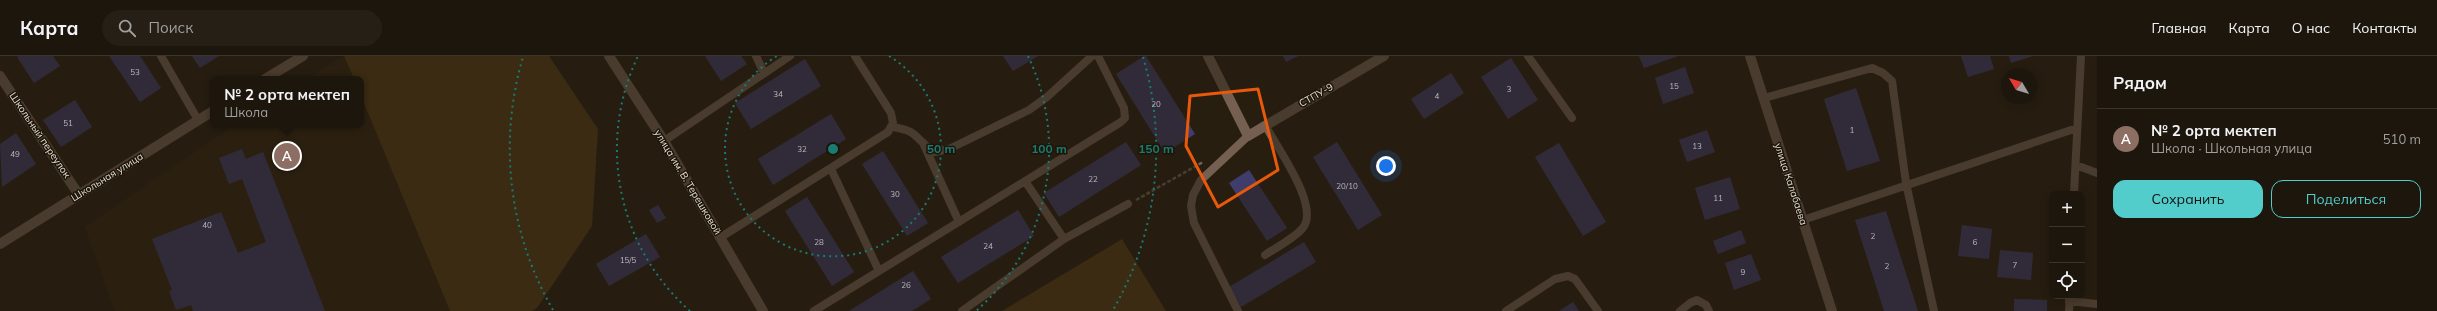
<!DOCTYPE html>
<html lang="ru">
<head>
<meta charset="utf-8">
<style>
  :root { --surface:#1d160c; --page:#251f15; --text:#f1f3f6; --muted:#a09f9d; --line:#3b352d; --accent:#53cdcb }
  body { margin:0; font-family:Mulish,sans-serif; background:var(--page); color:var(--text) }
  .controls { position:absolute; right:12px; bottom:12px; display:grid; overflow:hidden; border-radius:8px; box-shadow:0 2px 10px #0003 }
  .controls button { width:36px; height:36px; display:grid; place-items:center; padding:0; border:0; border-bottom:1px solid var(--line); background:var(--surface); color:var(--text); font:20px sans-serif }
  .compass { position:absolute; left:2001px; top:12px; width:36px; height:36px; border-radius:50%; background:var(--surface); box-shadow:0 2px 10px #0003; rotate:308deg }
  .you { position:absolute; left:1386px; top:110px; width:14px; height:14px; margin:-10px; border:3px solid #fff; border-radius:50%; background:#1a73e8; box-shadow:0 0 0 6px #1a73e833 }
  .badge { display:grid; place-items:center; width:26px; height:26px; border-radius:50%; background:var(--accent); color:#fff; font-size:13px; font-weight:700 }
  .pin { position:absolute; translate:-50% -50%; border:2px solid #fff; box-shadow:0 1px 4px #0006 }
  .popup { position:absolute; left:210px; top:20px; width:154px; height:52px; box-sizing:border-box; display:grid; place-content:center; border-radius:8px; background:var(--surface); filter:drop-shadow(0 1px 3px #0005); font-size:13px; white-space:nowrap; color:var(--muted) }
  .popup b { font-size:15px; color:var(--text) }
  .popup::after { content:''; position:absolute; left:50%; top:100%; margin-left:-8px; border:8px solid transparent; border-top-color:var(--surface) }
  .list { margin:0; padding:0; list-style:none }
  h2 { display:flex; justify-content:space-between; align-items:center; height:52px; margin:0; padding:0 16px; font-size:17px }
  h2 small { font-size:13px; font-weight:400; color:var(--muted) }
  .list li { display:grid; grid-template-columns:26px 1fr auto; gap:12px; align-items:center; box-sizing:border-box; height:60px; padding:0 16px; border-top:1px solid var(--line) }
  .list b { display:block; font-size:15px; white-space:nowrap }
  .list p { margin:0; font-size:13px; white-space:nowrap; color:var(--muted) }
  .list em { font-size:13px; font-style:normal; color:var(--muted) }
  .actions { display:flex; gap:8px; padding:12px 16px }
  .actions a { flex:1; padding:9px 0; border:1px solid var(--accent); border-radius:12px; text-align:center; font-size:14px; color:var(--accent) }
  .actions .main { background:var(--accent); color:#111 }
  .icon { flex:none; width:22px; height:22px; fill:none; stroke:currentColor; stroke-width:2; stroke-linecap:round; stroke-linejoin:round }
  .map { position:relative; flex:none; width:2097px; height:255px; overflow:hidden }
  header { display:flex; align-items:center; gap:24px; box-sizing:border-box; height:56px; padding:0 20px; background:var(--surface); border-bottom:1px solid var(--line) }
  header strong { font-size:19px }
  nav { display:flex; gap:22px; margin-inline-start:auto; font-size:14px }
  .search { width:280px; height:36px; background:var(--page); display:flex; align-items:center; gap:10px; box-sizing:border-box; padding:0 14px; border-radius:22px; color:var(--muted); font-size:15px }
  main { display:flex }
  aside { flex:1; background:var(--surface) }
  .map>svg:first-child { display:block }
  .built { fill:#312511 }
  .green { fill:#523c16 }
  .building { fill:#3f3d6c }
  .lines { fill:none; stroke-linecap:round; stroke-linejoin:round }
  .path { stroke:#6f675b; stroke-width:2.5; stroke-dasharray:4 2; stroke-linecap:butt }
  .service { stroke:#745f51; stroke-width:8 }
  .minor { stroke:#745f51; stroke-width:10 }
  .marked { fill:none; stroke:#e8590c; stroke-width:3; stroke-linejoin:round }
  .ring { fill:none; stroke:#1a7b73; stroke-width:2; stroke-dasharray:2 4 }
  .labels { text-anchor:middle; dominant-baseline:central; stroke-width:3; stroke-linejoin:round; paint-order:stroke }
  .number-label { font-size:8px; fill:#bcb7bc }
  .street-label { font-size:10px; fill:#e6e0d7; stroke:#1d1508 }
  .centre { fill:#1a7b73; stroke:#1d1508; stroke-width:2 }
  .ring-label { font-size:12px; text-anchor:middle; font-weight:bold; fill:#1a7b73; stroke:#1d1508; stroke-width:3; stroke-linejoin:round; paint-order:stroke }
</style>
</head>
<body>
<header>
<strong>Карта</strong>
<div class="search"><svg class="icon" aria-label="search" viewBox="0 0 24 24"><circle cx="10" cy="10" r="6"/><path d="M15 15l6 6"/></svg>Поиск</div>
<nav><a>Главная</a><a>Карта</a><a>О нас</a><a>Контакты</a></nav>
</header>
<main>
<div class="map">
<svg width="2097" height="255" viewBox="0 0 2097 255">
  <rect width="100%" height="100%" fill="#271e10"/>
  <path class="built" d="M343,0H344L354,23H306Z
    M361,40L450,255H115L85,171L235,69H361Z"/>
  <path class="green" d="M344,0H549L598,73L592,170L537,252L532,255H450L361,40V23H354Z
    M1122,183L1166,255H1002Z"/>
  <path class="building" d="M19,0H53L60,10L34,27L17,1Z
    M109,0H140L161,32L140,46Z
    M192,0H219L200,12Z
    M705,0H741L747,8L721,25Z
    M1003,0H1038L1013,15Z
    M1144,0H1146L1195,78L1165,97L1116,18Z
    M1283,0H1298L1286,6Z
    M1639,0H1678L1644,12Z
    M1961,0H1990L1994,13L1968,21Z
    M2009,0H2033L2011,7Z
    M1511,2L1538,44L1508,63L1481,21Z
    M805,3L821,30L751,73L735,47Z
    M1685,11L1694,37L1663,48L1655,22Z
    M1451,17L1464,37L1424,63L1411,43Z
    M1856,32L1880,105L1847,115L1824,43Z
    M75,44L92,71L61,91L43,64Z
    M831,58L846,83L773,129L758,103Z
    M1707,74L1715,96L1687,106L1679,84Z
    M16,77L36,108L2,131L0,88Z
    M1126,86L1141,109L1059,161L1044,137Z
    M1337,86L1382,159L1358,174L1313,101Z
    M1559,87L1606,166L1583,180L1535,101Z
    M242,93L246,103L263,96L325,255H193L191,249L176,254L169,235L172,234L152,183L221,156L238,197L266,186L242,123L229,128L219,102Z
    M883,95L928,167L907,180L862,108Z
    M1249,114L1287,172L1267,185L1229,127Z
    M1730,121L1740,153L1705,164L1695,132Z
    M807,141L854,216L832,230L785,155Z
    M658,149L666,162L657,167L649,154Z
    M1018,154L1034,180L958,227L941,201Z
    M1886,155L1918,255H1884L1855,164Z
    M1962,169L1992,173L1989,203L1958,200Z
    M1741,174L1746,187L1718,198L1713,185Z
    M646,178L660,201L609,230L596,208Z
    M1304,186L1316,206L1241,251L1229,231Z
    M2000,194L2033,197L2031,224L1997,221Z
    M1751,198L1761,224L1734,234L1725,207Z
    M913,215L931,243L912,255H849Z
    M2014,243L2047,244V255H2014Z
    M1573,246L1579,255H1559Z"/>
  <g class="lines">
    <path class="path" d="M1136,144L1203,106"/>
    <path class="service" d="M161,0L198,64
      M756,0L764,17
      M1528,0L1572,62
      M1764,42L1872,12L1883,17L1892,25L1906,127L1934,255
      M1265,69C1276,90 1322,152 1302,173C1293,183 1277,191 1265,199
      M892,71C921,75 913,83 935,96L949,93L1029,54L1047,41L1092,0
      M664,85L790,0
      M924,89L959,166
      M2076,109L2097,117
      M831,113L879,215
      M2074,138L2081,0
      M1803,164L2077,72
      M721,181L888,76L893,67L891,57L855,0
      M1064,183L1128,148
      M2069,245L2097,248
      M814,255L1121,66L1125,62L1124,52L1098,0
      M962,255L1064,183L1025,125
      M1238,255L1194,167L1191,150L1193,139L1201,124L1248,80
      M1506,255L1555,223L1568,220L1575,223L1598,255
      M1680,255L1690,247L1697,244L1706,249L1709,255
      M2069,255L2070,240"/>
    <path class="minor" d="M609,0L664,85L763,255
      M1208,0L1248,80L1384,0
      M1750,0L1832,255
      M0,20L79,139
      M265,23L303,0
      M0,188L213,55"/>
  </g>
  <path d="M0 0H2097V255H0ZM1258,33L1278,114L1218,151L1186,90L1190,40Z" fill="#271e10" fill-opacity=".55" fill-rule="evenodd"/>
  <path class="marked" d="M1258,33L1278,114L1218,151L1186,90L1190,40Z"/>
  <g class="ring">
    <path d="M889 0A108 108 0 1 1 777 0"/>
    <path d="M690 255A216 216 0 0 1 638 0M1028 0A216 216 0 0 1 976 255"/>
    <path d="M553 254A323 323 0 0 1 523 1M1143 1A323 323 0 0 1 1113 254"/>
  </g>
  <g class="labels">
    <g class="number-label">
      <text x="135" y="16">53</text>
      <text x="1674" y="30">15</text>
      <text x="1509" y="33">3</text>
      <text x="778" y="38">34</text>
      <text x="1437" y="40">4</text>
      <text x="1156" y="48">20</text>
      <text x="68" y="67">51</text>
      <text x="1852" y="74">1</text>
      <text x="1697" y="90">13</text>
      <text x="802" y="93">32</text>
      <text x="15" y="98">49</text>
      <text x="1093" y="123">22</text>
      <text x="1347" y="130">20/10</text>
      <text x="895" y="138">30</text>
      <text x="1718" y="142">11</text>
      <text x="207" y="169">40</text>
      <text x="1873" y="180">2</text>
      <text x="819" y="186">28</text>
      <text x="1975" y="186">6</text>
      <text x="988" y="190">24</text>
      <text x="628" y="204">15/5</text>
      <text x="2015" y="209">7</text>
      <text x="1887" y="210">2</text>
      <text x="1743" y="216">9</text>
      <text x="906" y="229">26</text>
    </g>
    <g class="street-label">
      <text transform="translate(1316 39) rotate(-30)">СТПУ-9</text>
      <text transform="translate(40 79) rotate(56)">Школьный переулок</text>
      <text transform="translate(107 121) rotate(-32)">Школьная улица</text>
      <text transform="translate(688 126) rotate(59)">улица им. В. Терешковой</text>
      <text transform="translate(1791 128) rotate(72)">улица Калабаева</text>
    </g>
  </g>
  <circle cx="833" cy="93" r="6" class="centre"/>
  <g class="ring-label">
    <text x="941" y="97">50 m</text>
    <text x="1049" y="97">100 m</text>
    <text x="1156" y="97">150 m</text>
  </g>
</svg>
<div class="controls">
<button>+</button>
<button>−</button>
<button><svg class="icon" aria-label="locate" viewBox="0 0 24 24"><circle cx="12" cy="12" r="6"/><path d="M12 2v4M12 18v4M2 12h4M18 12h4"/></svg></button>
</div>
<svg class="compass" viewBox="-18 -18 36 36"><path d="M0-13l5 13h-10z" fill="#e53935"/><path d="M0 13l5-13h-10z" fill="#a09f9d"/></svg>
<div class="you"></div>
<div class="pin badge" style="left:287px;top:100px;background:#8d6e63">A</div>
<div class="popup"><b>№ 2 орта мектеп</b>Школа</div>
</div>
<aside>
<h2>Рядом<small></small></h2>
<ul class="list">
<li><span class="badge" style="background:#8d6e63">A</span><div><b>№ 2 орта мектеп</b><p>Школа · Школьная улица</p></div><em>510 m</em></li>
</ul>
<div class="actions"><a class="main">Сохранить</a><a>Поделиться</a></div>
</aside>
</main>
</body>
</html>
